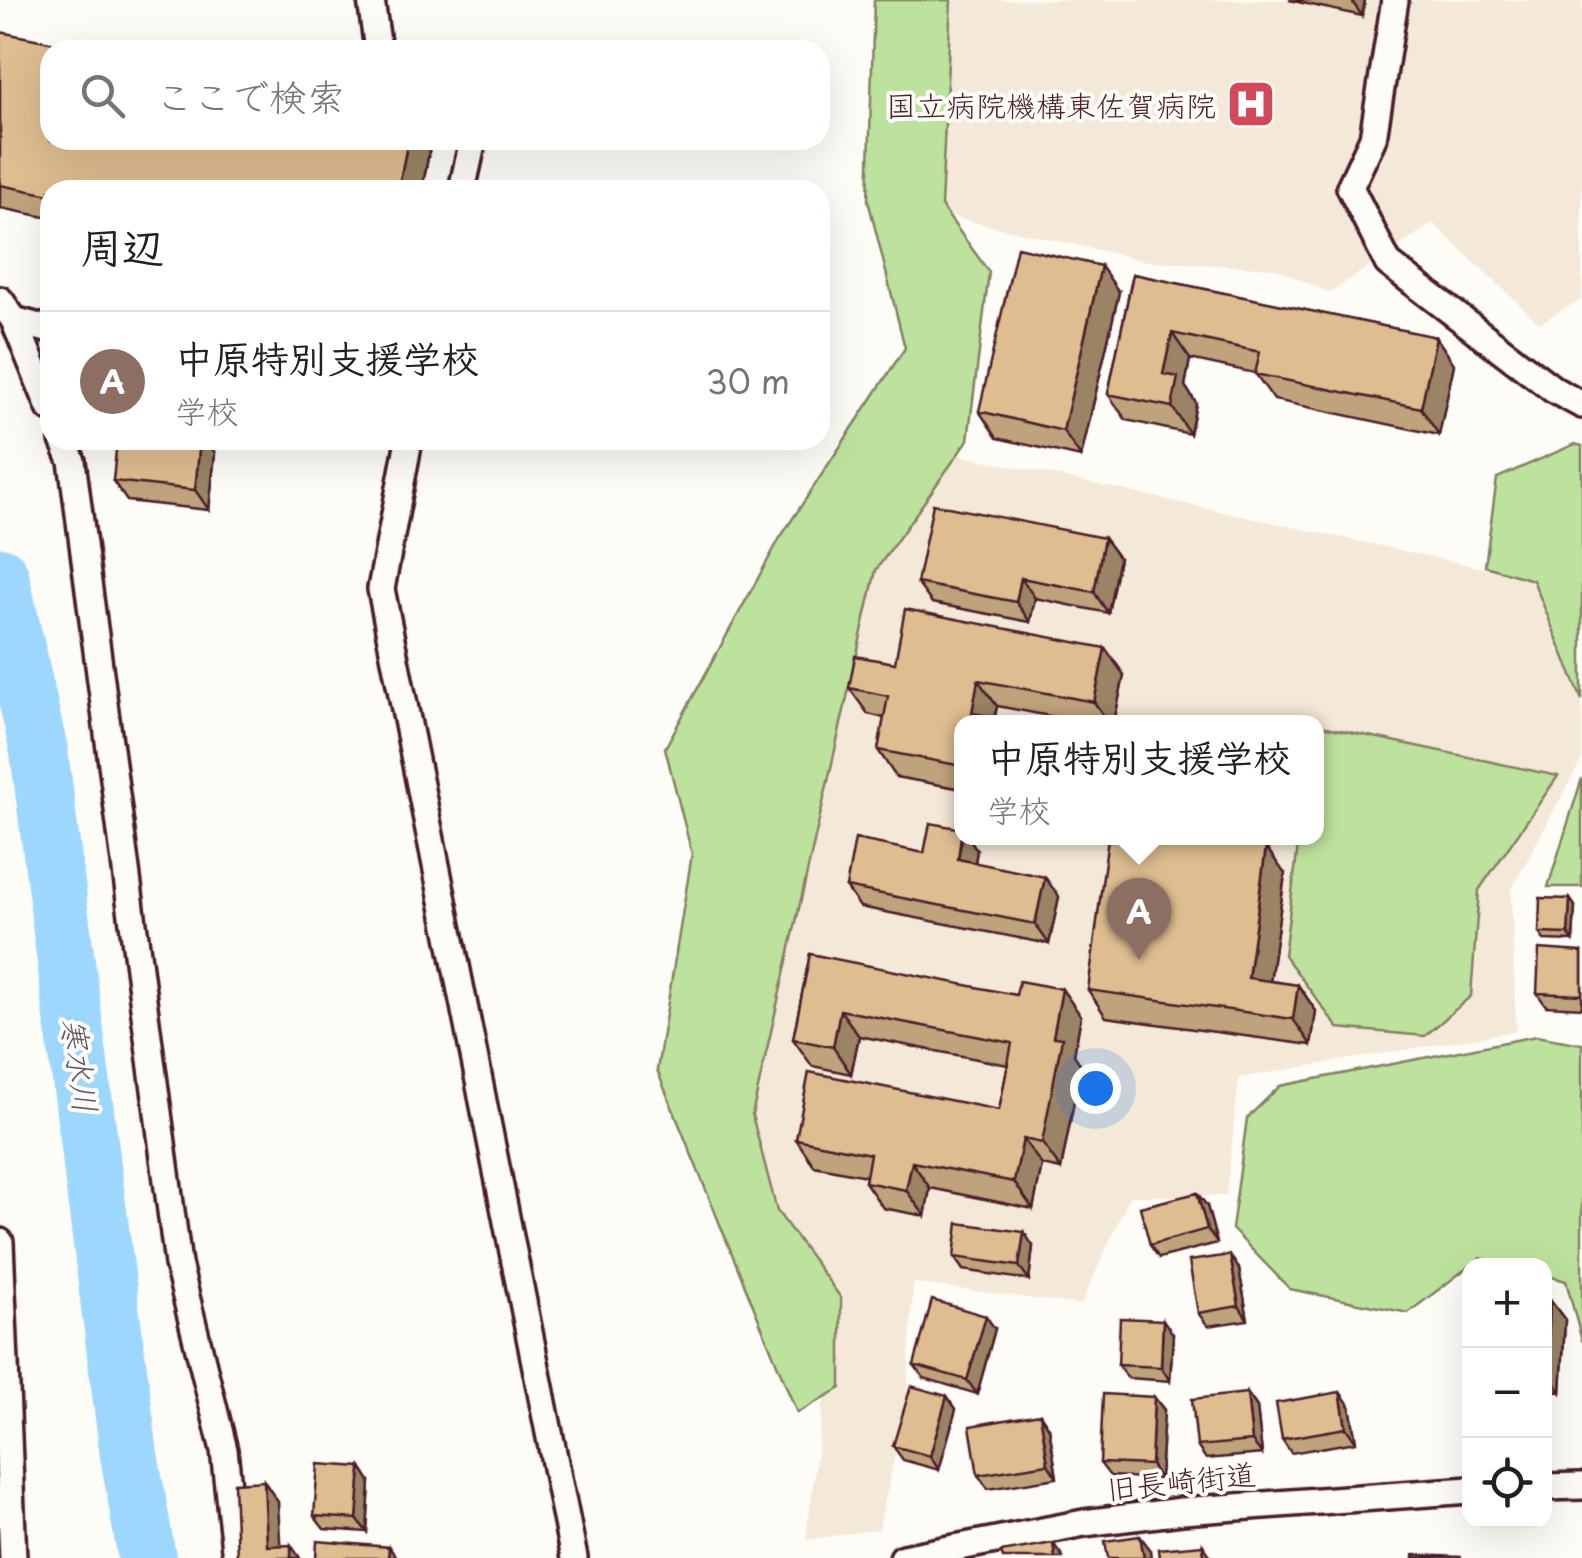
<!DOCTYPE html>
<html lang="ja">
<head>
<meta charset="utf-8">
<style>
  :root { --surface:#fff; --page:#f2f2f2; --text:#202124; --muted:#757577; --line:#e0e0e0; --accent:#d1495b }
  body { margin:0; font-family:"Playpen Sans","Klee One",sans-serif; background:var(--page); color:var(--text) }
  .controls { position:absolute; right:30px; bottom:30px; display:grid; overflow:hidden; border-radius:20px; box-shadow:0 10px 40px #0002 }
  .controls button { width:90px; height:90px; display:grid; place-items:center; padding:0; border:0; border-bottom:2px solid var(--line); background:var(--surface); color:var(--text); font:50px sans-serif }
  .you { position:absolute; left:1095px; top:1088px; width:35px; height:35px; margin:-25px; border:8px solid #fff; border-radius:50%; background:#1a73e8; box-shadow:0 0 0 15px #1a73e833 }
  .badge { display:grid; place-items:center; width:65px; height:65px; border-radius:50%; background:var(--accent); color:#fff; font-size:32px; font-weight:700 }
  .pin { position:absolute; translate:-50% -82px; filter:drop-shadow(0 2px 5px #0008) }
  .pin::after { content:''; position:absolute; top:52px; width:35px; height:30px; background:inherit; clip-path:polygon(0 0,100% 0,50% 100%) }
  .popup { position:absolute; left:954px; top:715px; width:370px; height:130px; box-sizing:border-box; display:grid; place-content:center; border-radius:20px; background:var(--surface); filter:drop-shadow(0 2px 8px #0005); font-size:32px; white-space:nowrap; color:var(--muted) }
  .popup b { font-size:38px; color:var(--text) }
  .popup::after { content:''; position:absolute; left:50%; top:100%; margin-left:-20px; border:20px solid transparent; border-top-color:var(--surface) }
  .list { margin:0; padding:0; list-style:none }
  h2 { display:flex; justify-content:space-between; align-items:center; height:130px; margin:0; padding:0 40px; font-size:42px }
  h2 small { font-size:32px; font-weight:400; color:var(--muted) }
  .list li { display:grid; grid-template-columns:65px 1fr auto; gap:30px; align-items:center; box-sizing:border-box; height:140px; padding:0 40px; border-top:2px solid var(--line) }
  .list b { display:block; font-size:38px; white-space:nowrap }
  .list p { margin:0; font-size:32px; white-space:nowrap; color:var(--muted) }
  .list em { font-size:32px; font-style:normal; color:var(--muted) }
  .icon { flex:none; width:55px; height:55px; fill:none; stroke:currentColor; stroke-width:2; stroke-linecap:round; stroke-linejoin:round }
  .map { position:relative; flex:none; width:1582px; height:1558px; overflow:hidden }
  .search { position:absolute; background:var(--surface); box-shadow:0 10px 40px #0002; left:40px; top:40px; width:790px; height:110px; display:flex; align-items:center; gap:25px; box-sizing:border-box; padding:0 35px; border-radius:30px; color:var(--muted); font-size:38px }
  .panel { position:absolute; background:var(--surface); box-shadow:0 10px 40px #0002; left:40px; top:180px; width:790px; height:270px; border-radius:30px }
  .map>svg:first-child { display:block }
  .built { fill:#f4e9d8; fill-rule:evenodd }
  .green { fill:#bde29d; stroke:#848064; stroke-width:2.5 }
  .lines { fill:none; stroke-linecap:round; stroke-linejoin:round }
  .river { stroke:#9dd7fe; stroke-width:58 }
  .minor-casing { stroke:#4a1f2b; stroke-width:32 }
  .minor { stroke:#fdfcf7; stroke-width:25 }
  .wall { fill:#bfa37c; stroke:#4a1f2b; stroke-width:2.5 }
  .shaded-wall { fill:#9b8465; stroke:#4a1f2b; stroke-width:2.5 }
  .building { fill:#debd90; stroke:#4a1f2b; stroke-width:2.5 }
  .labels { text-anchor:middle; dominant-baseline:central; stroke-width:8; stroke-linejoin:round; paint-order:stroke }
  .poi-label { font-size:30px; fill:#4a1f2b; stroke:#fdfcf7; text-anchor:end }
  .street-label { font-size:30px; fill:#4a1f2b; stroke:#fdfcf7 }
  .water-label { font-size:32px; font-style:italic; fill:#63566a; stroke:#fdfcf7 }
</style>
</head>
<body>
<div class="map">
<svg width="1582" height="1558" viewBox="0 0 1582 1558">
  <rect width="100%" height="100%" fill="#fdfcf7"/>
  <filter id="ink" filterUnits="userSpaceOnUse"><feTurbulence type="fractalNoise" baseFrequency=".01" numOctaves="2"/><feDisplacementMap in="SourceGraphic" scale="20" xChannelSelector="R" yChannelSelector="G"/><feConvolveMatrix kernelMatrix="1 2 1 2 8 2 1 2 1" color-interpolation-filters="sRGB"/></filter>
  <g filter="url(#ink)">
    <path class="built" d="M922,0H1582V299L1539,323L1433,223L1330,293L1275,268L1146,261L918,209Z
      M918,446L1533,579L1582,700V759L1511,890L1516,1031L1239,1078L1226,1196H1130L1081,1305L913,1283L907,1399L879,1529L806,1540L828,1368L731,1116L846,573ZM962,722H1316V838H962Z"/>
    <path class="green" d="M874,0H951L941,206L989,272L968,440L876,570L752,1115L777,1211L841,1298V1388L797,1413L657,1070L692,854L665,748L780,538L905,348L868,200Z
      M1575,444L1582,446V700L1533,580L1485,566L1497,478Z
      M1317,725L1558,776L1479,890L1471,996L1425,1036L1338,1028L1284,955L1299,838H1316Z
      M1582,778V887H1548Z
      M1536,1036L1582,1044V1341L1566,1281L1545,1275L1544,1266L1509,1265L1480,1258L1408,1313L1290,1289L1232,1229L1247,1118L1280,1086Z"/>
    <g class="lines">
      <path class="river" d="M0,576L39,751L129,1455L147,1558"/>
      <g class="minor-casing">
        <path id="minor" d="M371,0L378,50
          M1395,0L1373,138L1350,187L1388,263L1554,390L1582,405
          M462,190L473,140
          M0,300L14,320L50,408
          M14,320L50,330
          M63,440L72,461L178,1264L224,1450L236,1558
          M409,440L381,589L574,1558
          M0,1242L13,1558
          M1544,1487L1582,1486
          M903,1558L1084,1523L1182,1511L1470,1490"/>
      </g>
      <use href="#minor" class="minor"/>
    </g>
    <path class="wall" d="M1289,0H1365L1362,16Z
      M0,32L431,141L422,190H50V218L0,208Z
      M1133,274L1436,337L1454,364L1439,435L1274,400L1255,373L1190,359L1185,386L1196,403L1190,434L1126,420L1108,394Z
      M1119,292L1081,457L997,438L979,411Z
      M215,453L209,510L127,501L113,481Z
      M1104,538L1119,558L1108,613L1035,598L1030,622L932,603L917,583Z
      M1105,648L1124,675L1114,722H1081L997,706L995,717L962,722V789L896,777L878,750L884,718L868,714L849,688L895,663Z
      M962,838H969L977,850L975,863L1059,897L1049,944L860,907L846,887Z
      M1285,874L1270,981L1298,985L1316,1011L1311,1045L1106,1017L1088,990Z
      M1570,899L1575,906L1573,941L1544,940L1539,933Z
      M1582,952V1008L1546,1006L1537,993Z
      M810,954L1081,1016L1074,1055L1081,1065L1061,1169L1042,1165L1033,1209L930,1188L925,1216L883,1208L865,1182L866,1176L814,1166L796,1139L999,1110L1008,1065L859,1036L851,1074L812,1066L793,1039Z
      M1197,1193L1207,1206L1217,1243L1159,1258L1150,1245Z
      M1033,1246L1029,1280L963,1270L954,1257Z
      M1239,1269L1248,1320L1208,1326L1198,1313Z
      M1544,1300H1550L1565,1320L1561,1392L1544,1391Z
      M1163,1320L1173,1334L1170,1381L1128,1378L1118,1365Z
      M995,1329L977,1394L924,1378L914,1365Z
      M1247,1393L1257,1407L1262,1454L1206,1459L1197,1446Z
      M947,1396L956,1409L939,1470L903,1460L893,1446Z
      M1154,1397L1164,1410L1160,1479L1110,1476L1100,1463Z
      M1350,1406L1356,1442L1291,1453L1282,1439Z
      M1040,1414L1049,1428L1057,1478L988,1489L978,1475Z
      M361,1467L370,1481L367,1532L324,1529L314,1516Z"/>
    <path class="shaded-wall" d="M1351,0H1365L1362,16Z
      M408,140L431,141L422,190H398Z
      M1101,266L1119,292L1081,457L1063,431Z
      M1172,333L1190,359L1185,386L1196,403L1190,434L1172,407L1163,374Z
      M1436,337L1454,364L1439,435L1421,408Z
      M200,440H206L215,453L209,510L195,490Z
      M1104,538L1119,558L1108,613L1094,592Z
      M1021,578L1035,598L1030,622L1016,602Z
      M1105,648L1124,675L1114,722H1108L1094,702Z
      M978,680L997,706L993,722L972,713Z
      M962,838H969L977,850L972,880L958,859Z
      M1266,847L1285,874L1267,1004L1248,978Z
      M1045,877L1059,897L1049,944L1035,924Z
      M1570,899L1575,906L1573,941L1568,934Z
      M1298,985L1316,1011L1311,1045L1293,1019Z
      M1062,989L1081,1016L1074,1055L1081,1065L1061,1169L1042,1143L1053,1037Z
      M840,1010L859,1036L851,1074L833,1047Z
      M1023,1139L1042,1165L1033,1209L1014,1182Z
      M912,1162L930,1188L925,1216L906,1190Z
      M1197,1193L1207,1206L1217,1243L1207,1229Z
      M1024,1232L1033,1246L1029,1280L1019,1266Z
      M1230,1255L1239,1269L1248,1320L1239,1306Z
      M1550,1300L1565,1320L1561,1392L1547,1372Z
      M986,1316L995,1329L977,1394L967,1380Z
      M1163,1320L1173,1334L1170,1381L1161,1367Z
      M1340,1392L1350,1406L1356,1442L1346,1428Z
      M1247,1393L1257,1407L1262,1454L1252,1441Z
      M947,1396L956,1409L939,1470L930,1456Z
      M1154,1397L1164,1410L1160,1479L1151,1465Z
      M1040,1414L1049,1428L1057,1478L1048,1464Z
      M361,1467L370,1481L367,1532L357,1519Z
      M264,1481L278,1502L281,1558L267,1546Z
      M1140,1536L1150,1549L1151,1558H1144Z
      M1053,1543L1063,1557V1558H1055Z
      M291,1545L300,1558H291Z
      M1203,1545L1212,1558H1204Z
      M389,1547L397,1558H388Z"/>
    <path class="building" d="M0,32L90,50H50V140H408L398,190H84V187L83,190H50V195L0,185Z
      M1017,247L1101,266L1063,431L979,411Z
      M1133,274L1436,337L1421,408L1255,374L1260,352L1172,333L1163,374L1178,377L1172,407L1108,394Z
      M117,440H200L195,490L113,481Z
      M933,504L1104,538L1094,592L1021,578L1016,602L917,583Z
      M905,609L1105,648L1094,702L978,680L972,713L1023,722H962V766L878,750L888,696L849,688L855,656L895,663Z
      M930,823L962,829L958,859L1045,877L1035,924L846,887L855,839L924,853Z
      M1108,838H1196L1266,847L1248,978L1298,985L1293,1019L1088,990Z
      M1540,898L1570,899L1568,934L1539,933Z
      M1539,949L1582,952V995L1537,993Z
      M810,954L1016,995L1019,981L1062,989L1053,1037L1062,1038L1042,1143L1023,1139L1014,1182L912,1162L906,1190L865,1182L870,1154L796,1139L809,1072L999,1110L1012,1043L840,1010L833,1047L793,1039Z
      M1197,1193L1207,1229L1150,1245L1140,1207Z
      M958,1223L1024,1232L1019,1266L954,1257Z
      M1230,1255L1239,1306L1198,1313L1189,1261Z
      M932,1300L986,1316L967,1380L914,1365Z
      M1544,1300H1550L1547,1372H1544Z
      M1120,1318L1163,1320L1161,1367L1118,1365Z
      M911,1386L947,1396L930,1456L893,1446Z
      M1340,1392L1346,1428L1282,1439L1276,1403Z
      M1247,1393L1252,1441L1197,1446L1192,1399Z
      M1103,1394L1154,1397L1151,1465L1100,1463Z
      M1040,1414L1048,1464L978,1475L970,1426Z
      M318,1464L361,1467L357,1519L314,1516Z
      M264,1481L267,1546L291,1545V1558H237L234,1483Z
      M1140,1536L1144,1558H1108L1105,1541Z
      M317,1541L389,1547L388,1558H316Z
      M1053,1543L1055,1558H1003L1001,1552Z
      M1203,1545L1204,1558H1159L1158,1549Z
      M1414,1555L1462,1557L1414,1558Z"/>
  </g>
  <defs>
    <g id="hospital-square" transform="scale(2.5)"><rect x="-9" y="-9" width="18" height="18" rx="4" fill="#d1495b" stroke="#fdfcf7"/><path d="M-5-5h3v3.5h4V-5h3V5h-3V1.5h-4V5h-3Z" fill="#fff"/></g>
  </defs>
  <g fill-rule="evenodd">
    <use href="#hospital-square" x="1251" y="104"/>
  </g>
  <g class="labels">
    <g class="poi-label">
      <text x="1216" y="104">国立病院機構東佐賀病院</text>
    </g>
    <g class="street-label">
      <text transform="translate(1181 1480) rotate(-6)">旧長崎街道</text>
    </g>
    <g class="water-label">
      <text transform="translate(81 1065) rotate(82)">寒水川</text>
    </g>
  </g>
</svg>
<div class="controls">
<button>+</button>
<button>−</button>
<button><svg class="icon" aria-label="locate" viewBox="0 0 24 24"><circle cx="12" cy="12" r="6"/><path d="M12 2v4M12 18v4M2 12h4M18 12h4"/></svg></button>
</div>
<div class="you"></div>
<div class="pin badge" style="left:1139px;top:960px;background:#8d6e63">A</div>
<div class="popup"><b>中原特別支援学校</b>学校</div>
<div class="search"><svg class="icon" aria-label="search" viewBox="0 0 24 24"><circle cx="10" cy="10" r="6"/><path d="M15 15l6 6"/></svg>ここで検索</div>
<section class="panel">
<h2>周辺<small></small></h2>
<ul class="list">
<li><span class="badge" style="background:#8d6e63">A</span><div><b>中原特別支援学校</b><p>学校</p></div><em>30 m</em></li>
</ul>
</section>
</div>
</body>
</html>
